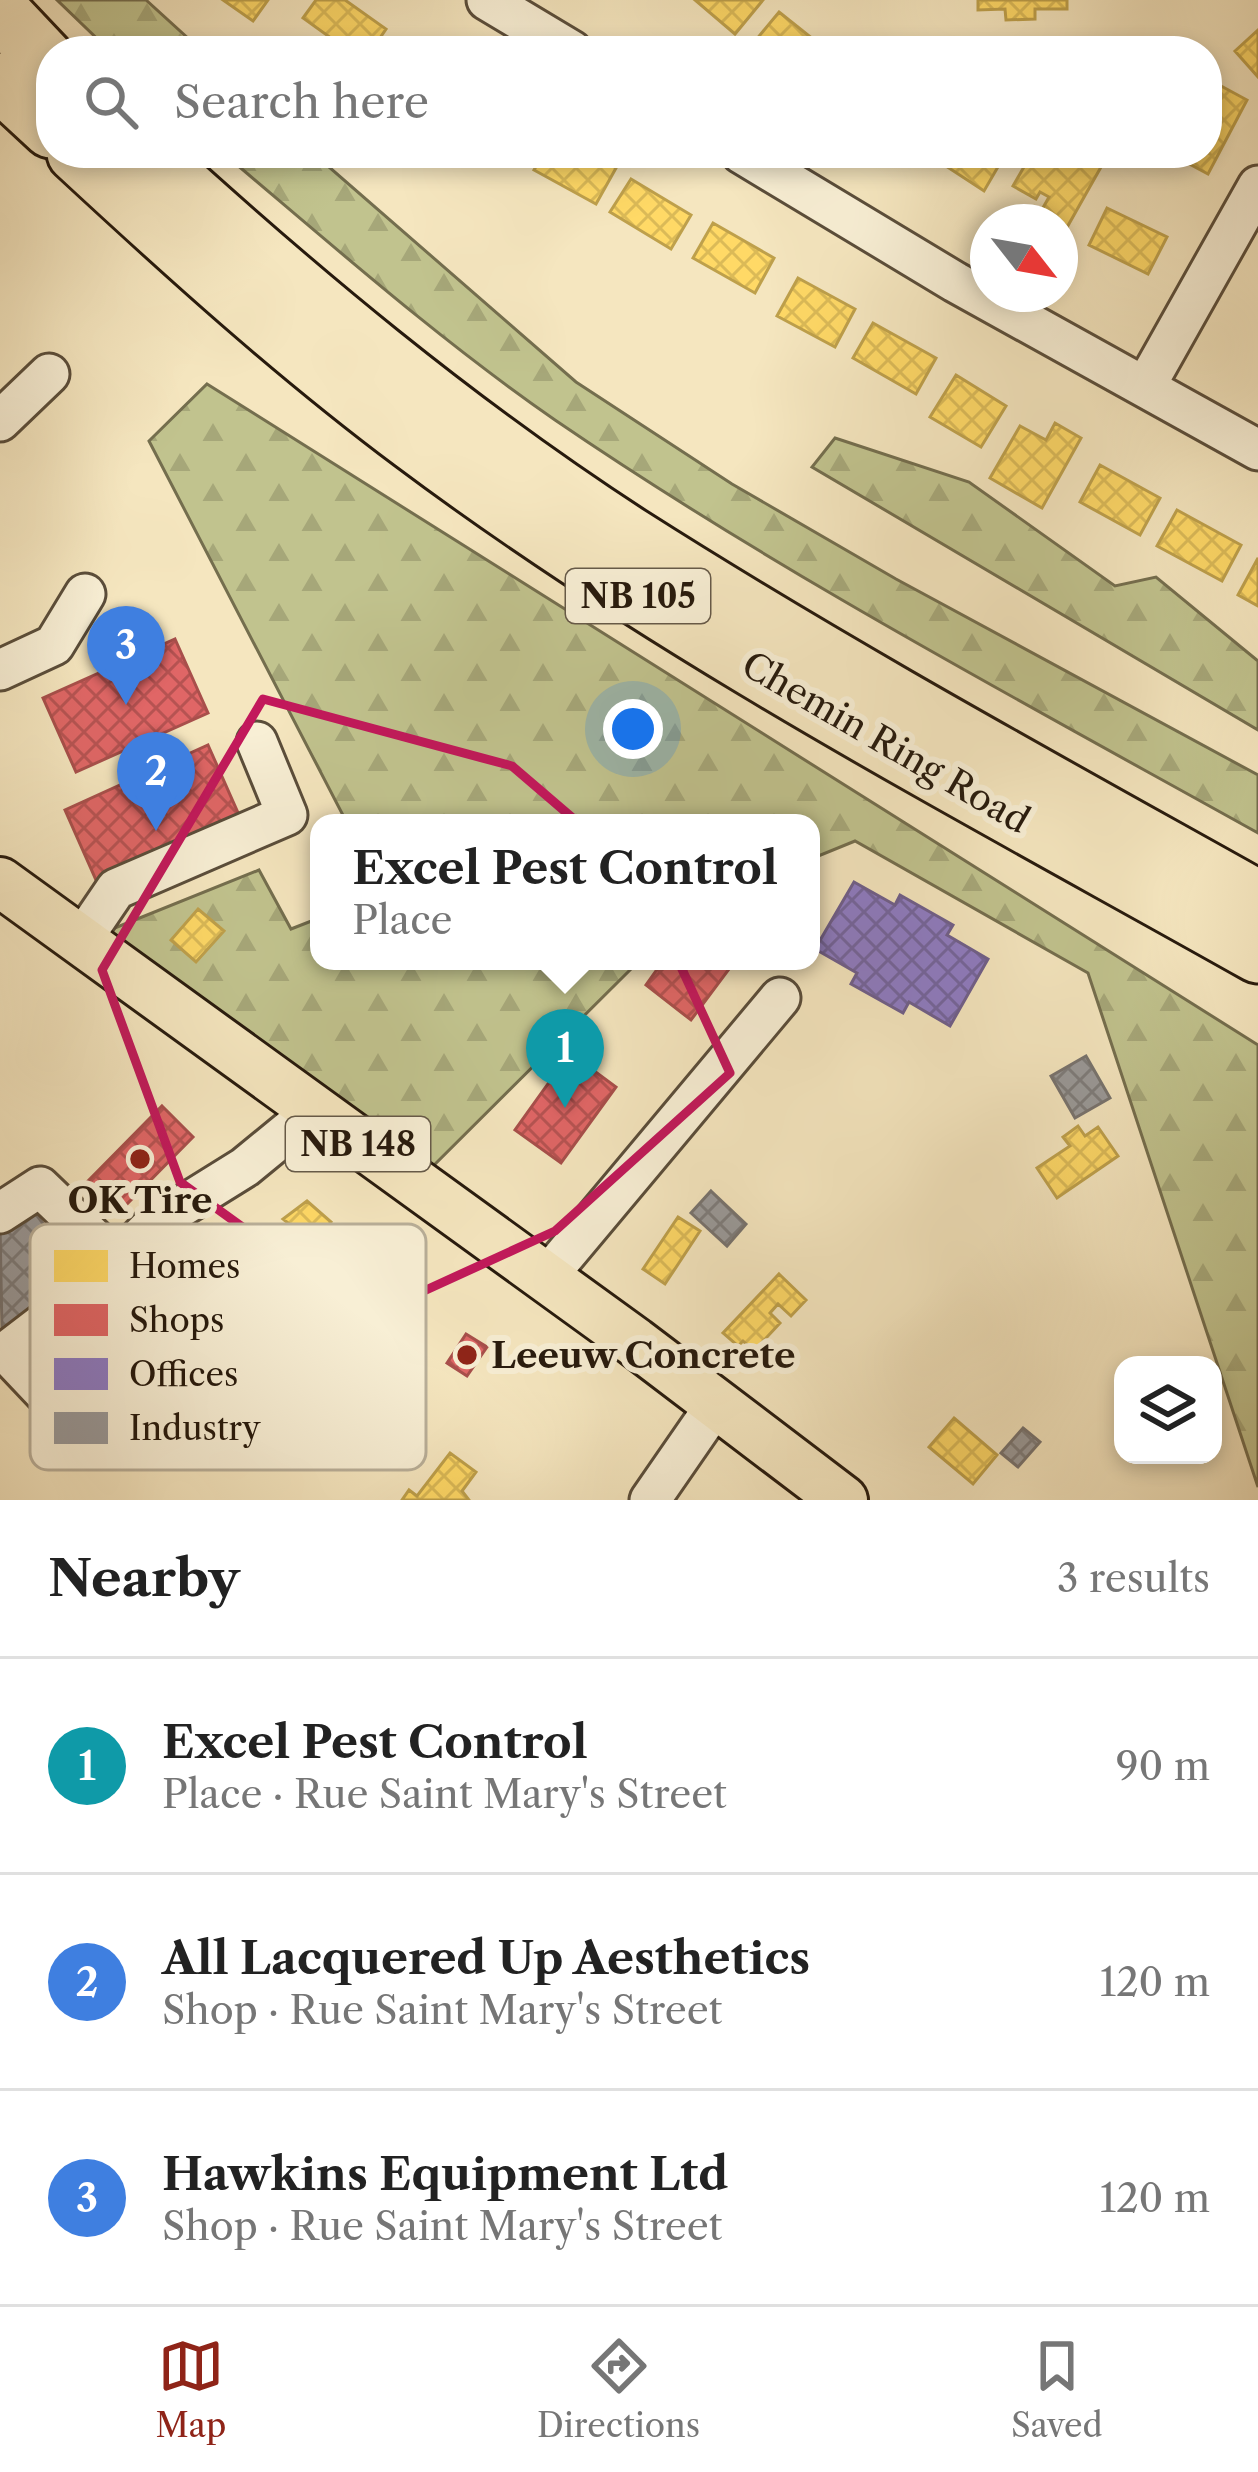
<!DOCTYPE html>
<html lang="en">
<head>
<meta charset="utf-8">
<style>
  :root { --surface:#fff; --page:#f6f6f6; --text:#222; --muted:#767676; --line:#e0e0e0; --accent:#8f2418 }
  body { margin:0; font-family:"Libre Caslon Text",serif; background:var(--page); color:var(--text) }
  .controls { position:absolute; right:36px; bottom:36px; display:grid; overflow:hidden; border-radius:24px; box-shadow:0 6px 18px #0003 }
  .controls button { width:108px; height:108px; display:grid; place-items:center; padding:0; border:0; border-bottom:3px solid var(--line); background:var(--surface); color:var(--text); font:60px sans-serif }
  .compass { position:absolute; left:970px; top:204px; width:108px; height:108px; border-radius:50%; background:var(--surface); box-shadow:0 6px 18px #0003; rotate:121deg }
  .you { position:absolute; left:633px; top:729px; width:42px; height:42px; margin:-30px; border:9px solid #fff; border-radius:50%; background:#1a73e8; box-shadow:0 0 0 18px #1a73e833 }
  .badge { display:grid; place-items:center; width:78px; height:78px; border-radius:50%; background:var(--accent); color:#fff; font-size:39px; font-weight:700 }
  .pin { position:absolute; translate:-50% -99px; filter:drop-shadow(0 3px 6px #0008) }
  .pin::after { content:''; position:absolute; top:63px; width:42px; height:36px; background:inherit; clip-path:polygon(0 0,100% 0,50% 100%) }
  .popup { position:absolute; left:310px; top:814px; width:510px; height:156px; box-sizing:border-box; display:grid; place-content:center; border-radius:24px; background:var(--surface); filter:drop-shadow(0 3px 9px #0005); font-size:39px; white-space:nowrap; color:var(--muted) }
  .popup b { font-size:45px; color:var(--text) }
  .popup::after { content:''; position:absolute; left:50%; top:100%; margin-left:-24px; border:24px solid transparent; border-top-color:var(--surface) }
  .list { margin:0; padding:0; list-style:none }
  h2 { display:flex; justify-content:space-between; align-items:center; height:156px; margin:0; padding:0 48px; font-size:51px }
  h2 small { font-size:39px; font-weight:400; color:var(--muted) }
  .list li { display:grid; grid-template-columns:78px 1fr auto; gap:36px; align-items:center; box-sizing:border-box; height:216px; padding:0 48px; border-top:3px solid var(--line) }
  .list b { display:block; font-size:45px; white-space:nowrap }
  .list p { margin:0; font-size:39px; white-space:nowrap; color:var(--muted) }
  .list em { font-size:39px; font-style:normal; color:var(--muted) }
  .icon { flex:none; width:66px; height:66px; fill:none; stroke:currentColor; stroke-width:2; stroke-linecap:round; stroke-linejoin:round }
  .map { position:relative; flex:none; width:1258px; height:1500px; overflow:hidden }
  .search { position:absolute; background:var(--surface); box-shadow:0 6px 18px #0003; left:36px; right:36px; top:36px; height:132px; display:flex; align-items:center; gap:30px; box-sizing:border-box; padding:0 42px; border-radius:48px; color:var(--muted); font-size:45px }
  .sheet { height:804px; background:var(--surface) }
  nav { display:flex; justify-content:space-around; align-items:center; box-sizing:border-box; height:168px; border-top:3px solid var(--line); background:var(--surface); font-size:33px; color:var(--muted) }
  nav a { display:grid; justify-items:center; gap:6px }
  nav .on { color:var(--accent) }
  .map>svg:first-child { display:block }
  .forest { fill:url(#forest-firs); stroke:#746e4e; stroke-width:3 }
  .homes { fill:url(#homes-cross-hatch); stroke:#bea04b; stroke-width:3 }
  .shops { fill:url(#shops-cross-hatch); stroke:#a84f4b; stroke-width:3 }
  .offices { fill:url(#offices-cross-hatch); stroke:#6f5f8c; stroke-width:3 }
  .industry { fill:url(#industry-cross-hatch); stroke:#77736f; stroke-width:3 }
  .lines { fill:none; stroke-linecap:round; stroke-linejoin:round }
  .minor-casing { stroke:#5a4d3a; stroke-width:45 }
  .major-casing { stroke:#271a0d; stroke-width:54 }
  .highway-casing { stroke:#271a0d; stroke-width:63 }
  .minor { stroke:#f8efd5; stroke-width:39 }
  .major { stroke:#f5e6bf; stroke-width:48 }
  .highway { stroke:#f5e6bf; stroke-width:57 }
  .marked { fill:none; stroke:#c2185b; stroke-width:9; stroke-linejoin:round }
  .poi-dot { fill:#8f2418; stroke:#f8efd5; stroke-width:4.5 }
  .labels { text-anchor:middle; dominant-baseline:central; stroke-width:12; stroke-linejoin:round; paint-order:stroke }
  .shield { fill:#f8efd5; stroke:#665a49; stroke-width:3 }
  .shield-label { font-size:33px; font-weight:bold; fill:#271a0d }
  .street-label { font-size:36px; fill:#271a0d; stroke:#f8efd5 }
  .poi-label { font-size:36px; font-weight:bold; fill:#271a0d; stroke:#f8efd5 }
  .key { fill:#f8efd5; stroke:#b9af99; stroke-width:3 }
  .key-label { font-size:33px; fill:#271a0d }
</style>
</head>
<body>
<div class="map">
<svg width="1258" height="1500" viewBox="0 0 1258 1500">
  <defs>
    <pattern id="forest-firs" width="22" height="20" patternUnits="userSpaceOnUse" patternTransform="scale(3)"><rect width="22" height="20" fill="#c1c38e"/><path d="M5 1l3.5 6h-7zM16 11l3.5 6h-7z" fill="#a6a779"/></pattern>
    <pattern id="homes-cross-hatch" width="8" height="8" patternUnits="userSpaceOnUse" patternTransform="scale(3)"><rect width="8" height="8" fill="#ffd966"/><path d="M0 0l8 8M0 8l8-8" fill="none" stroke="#dbba57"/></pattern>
    <pattern id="shops-cross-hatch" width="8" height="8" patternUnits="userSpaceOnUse" patternTransform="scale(3)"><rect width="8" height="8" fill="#e06666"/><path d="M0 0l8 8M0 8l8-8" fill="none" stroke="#b65352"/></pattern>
    <pattern id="offices-cross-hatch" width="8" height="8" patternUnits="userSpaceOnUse" patternTransform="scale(3)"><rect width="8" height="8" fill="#8e7cc3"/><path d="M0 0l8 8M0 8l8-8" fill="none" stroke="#74659d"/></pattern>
    <pattern id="industry-cross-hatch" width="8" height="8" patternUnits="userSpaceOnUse" patternTransform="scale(3)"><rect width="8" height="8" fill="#999"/><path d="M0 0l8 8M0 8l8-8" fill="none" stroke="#7d7c7b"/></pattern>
  </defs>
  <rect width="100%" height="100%" fill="#f5e6bf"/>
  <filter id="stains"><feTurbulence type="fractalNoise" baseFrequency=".00167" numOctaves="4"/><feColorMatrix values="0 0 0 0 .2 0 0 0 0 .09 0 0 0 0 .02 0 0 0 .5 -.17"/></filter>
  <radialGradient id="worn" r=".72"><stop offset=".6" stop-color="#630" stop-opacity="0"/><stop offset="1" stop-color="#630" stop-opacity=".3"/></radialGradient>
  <path class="forest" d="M57,0H146L202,51H110Z
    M223,153H313L576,382L732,484L896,579L1258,775V833C1021,701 779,573 555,420C438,339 331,244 223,153Z
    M207,384L1258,1045V1487L1088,973L855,841L811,859V823H347L149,441Z
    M835,438L969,482L1115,586L1156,577L1258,661V730L812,467Z
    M259,870L291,929L319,918V961H639L415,1184L80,942Z"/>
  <path class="homes" d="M223,0H268L253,21Z
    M316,0H345L386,29L371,51H349L303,18Z
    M695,0H763L735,34Z
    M978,0H1067V9H1035V19L1006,20L1005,9L978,10Z
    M779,12L828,51H757L751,46Z
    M1258,30V77L1235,51Z
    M1210,80L1247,100L1208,174L1171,154L1207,153Z
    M544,153H589L616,168L596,204L534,170Z
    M926,153H1006L984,191Z
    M1032,153H1076L1101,167L1061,238L1060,222H1035L1049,197L1040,192L1036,199L1013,186Z
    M631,179L691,215L671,249L610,212Z
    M1107,208L1167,237L1148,274L1089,245Z
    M713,223L774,258L755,293L693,258Z
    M798,278L855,309L835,347L777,316Z
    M873,323L936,358L916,394L853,358Z
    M956,375L1006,406L981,447L930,417Z
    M1055,423L1081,438L1042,508L990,478L1020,426L1046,440Z
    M1100,465L1160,498L1140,535L1080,502Z
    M1177,510L1241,545L1222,581L1157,546Z
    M1258,558V606L1238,595Z
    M198,909L224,931L196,962L171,940Z
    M1078,1126L1085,1136L1098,1127L1118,1156L1057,1198L1037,1168L1070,1146L1063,1137Z
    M307,1201L331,1222L287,1273L263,1253L288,1223L283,1219Z
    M678,1217L700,1231L665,1284L643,1269Z
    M361,1232L388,1260L375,1272L389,1288L364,1312L323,1268Z
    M779,1274L806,1300L791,1316L778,1304L770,1313L780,1323L754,1351L743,1341L738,1346L723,1333Z
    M229,1278L258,1308L227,1338L198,1307Z
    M954,1418L997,1455L973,1484L929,1447Z
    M450,1453L476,1472L462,1491L469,1500H402L409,1490L417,1496Z"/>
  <path class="shops" d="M175,639L208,713L76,772L43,698Z
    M208,745L239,815L96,880L65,810Z
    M663,961H735L691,1020L646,985Z
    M570,1053L616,1087L561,1163L515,1130Z
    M162,1106L193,1137L119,1212L88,1181Z
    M54,1325L127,1402L98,1430L25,1353Z
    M200,1329L216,1343L203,1358L187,1344Z
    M466,1334L487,1347L467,1376L447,1363Z
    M396,1341L410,1351L393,1374L379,1364Z"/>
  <path class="offices" d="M854,882L895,905L900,895L953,925L947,935L988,959L950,1026L909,1002L903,1013L851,984L857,973L815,949Z"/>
  <path class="industry" d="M1086,1056L1110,1098L1075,1118L1051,1076Z
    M711,1191L746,1224L727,1246L691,1213Z
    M27,1203L81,1272L2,1334L0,1224Z
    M143,1274L170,1301L162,1308L166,1312L117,1359L88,1328Z
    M178,1337L200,1359L165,1396L142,1374Z
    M1023,1428L1040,1442L1018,1467L1001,1453Z"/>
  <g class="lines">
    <g class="minor-casing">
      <path id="minor" d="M487,0L572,51
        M741,153L955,282L1258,450
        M1145,387L1258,186
        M0,421L49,374
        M0,670L54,645L85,594
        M80,942L116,889L287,815L257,742
        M0,1213L40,1187L117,1261
        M544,1280L780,998
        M94,1445L6,1352L96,1283L155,1223L245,1167L312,1112
        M650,1500L715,1406"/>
    </g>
    <g class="major-casing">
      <path id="major" d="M0,882L635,1342L843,1500"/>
    </g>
    <g class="highway-casing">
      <path id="highway" d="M0,11L51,65
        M0,82L51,129
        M76,153C185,254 294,353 413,442C677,640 972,793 1258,954
        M147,153C299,292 457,424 630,536C834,666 1047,782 1258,900"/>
    </g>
    <use href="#minor" class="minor"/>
    <use href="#major" class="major"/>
    <use href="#highway" class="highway"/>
  </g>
  <path class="marked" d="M263,699L512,766L638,874L730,1073L555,1231L367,1317L180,1182L102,970Z"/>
  <g class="poi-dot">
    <circle cx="140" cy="1159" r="12"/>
    <circle cx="467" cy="1355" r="12"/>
  </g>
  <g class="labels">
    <g class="shield">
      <rect x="566" y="569" width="144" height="54" rx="9"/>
      <rect x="286" y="1117" width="144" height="54" rx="9"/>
    </g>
    <g class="shield-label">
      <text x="638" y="596">NB 105</text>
      <text x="358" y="1144">NB 148</text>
    </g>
    <g class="street-label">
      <text transform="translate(886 742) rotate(30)">Chemin Ring Road</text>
    </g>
    <g class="poi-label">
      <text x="140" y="1200">OK Tire</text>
      <text x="491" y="1355" text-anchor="start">Leeuw Concrete</text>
    </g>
  </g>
  <rect x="30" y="1224" width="396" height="246" rx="18" class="key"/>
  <rect x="54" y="1250" width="54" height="32" fill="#ffd966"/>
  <rect x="54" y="1304" width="54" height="32" fill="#e06666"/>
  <rect x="54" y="1358" width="54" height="32" fill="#8e7cc3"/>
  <rect x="54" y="1412" width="54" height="32" fill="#999"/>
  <g class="key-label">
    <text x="129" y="1278">Homes</text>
    <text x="129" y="1332">Shops</text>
    <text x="129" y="1386">Offices</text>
    <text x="129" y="1440">Industry</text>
  </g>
  <rect width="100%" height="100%" filter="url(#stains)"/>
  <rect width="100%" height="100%" fill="url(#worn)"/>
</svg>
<div class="controls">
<button><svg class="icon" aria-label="layers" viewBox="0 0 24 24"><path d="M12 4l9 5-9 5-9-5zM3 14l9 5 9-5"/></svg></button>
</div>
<svg class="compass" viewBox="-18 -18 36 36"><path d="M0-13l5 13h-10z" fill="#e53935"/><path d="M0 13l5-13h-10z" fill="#767676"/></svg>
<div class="you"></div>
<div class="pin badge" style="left:565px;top:1108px;background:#0f9aa8">1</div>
<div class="popup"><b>Excel Pest Control</b>Place</div>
<div class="pin badge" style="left:156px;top:831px;background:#3f7fe0">2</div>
<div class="pin badge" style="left:126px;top:705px;background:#3f7fe0">3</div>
<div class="search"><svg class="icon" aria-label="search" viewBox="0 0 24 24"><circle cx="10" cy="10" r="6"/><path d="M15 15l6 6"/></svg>Search here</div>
</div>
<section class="sheet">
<h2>Nearby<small>3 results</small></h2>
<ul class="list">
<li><span class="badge" style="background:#0f9aa8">1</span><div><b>Excel Pest Control</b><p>Place · Rue Saint Mary's Street</p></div><em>90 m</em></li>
<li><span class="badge" style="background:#3f7fe0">2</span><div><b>All Lacquered Up Aesthetics</b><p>Shop · Rue Saint Mary's Street</p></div><em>120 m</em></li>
<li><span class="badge" style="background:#3f7fe0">3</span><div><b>Hawkins Equipment Ltd</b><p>Shop · Rue Saint Mary's Street</p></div><em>120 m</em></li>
</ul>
</section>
<nav>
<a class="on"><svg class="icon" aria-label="map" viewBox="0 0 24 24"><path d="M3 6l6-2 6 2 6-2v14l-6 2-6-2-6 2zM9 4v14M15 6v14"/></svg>Map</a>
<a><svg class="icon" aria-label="directions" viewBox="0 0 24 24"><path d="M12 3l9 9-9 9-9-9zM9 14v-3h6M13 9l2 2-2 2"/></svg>Directions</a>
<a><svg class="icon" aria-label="saved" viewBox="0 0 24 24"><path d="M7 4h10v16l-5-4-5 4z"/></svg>Saved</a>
</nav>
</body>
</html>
